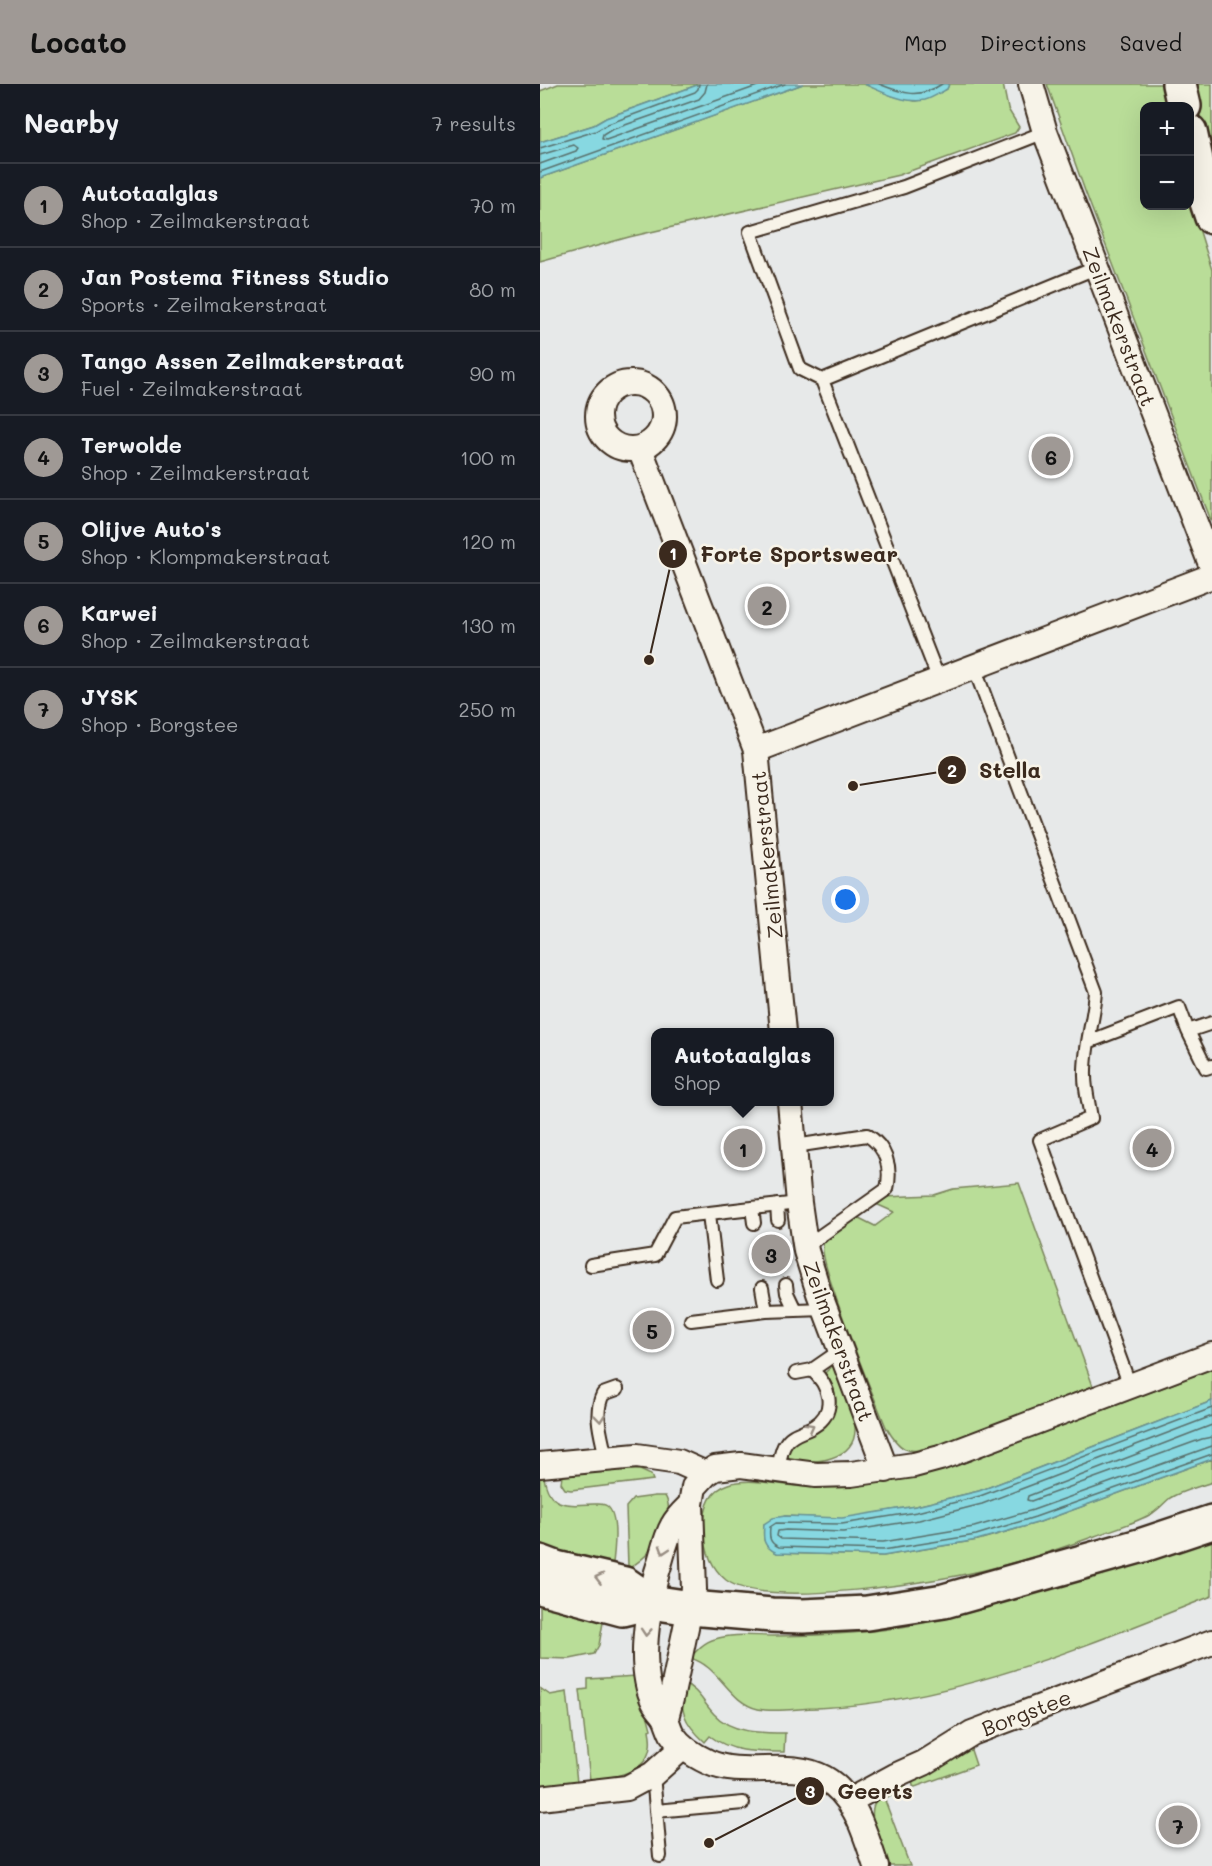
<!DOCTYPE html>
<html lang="en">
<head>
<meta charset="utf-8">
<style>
  :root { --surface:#171b24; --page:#242831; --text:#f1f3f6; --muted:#9ea1a6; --line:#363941; --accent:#9f9995 }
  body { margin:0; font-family:Mali,sans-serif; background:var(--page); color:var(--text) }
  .controls { position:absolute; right:18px; top:18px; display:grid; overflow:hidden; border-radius:12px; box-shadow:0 6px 24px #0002 }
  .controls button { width:54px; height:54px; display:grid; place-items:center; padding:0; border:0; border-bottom:2px solid var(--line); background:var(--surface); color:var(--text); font:30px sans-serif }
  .you { position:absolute; left:306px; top:816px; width:21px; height:21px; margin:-15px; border:4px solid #fff; border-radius:50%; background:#1a73e8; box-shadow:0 0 0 9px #1a73e833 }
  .badge { display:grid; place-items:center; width:39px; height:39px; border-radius:50%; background:var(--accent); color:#111; font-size:20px; font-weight:700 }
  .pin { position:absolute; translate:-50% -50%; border:3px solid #fff; box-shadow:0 2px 6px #0006 }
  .popup { position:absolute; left:111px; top:944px; width:183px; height:78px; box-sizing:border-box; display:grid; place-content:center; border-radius:12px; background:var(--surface); filter:drop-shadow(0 2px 4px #0005); font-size:20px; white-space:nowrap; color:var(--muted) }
  .popup b { font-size:22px; color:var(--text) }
  .popup::after { content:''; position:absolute; left:50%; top:100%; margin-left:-12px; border:12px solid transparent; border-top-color:var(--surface) }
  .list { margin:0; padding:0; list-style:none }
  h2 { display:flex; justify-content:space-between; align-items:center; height:78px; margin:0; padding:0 24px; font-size:26px }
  h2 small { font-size:20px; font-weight:400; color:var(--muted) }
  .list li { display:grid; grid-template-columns:39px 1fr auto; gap:18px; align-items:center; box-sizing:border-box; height:84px; padding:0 24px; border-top:2px solid var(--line) }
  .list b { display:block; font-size:22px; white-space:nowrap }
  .list p { margin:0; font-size:20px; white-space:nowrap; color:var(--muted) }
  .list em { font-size:20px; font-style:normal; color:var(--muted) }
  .map { position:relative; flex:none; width:672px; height:1782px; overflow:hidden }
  header { display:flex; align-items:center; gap:36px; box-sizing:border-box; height:84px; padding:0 30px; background:var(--accent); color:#111 }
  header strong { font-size:28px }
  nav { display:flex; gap:33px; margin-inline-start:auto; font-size:21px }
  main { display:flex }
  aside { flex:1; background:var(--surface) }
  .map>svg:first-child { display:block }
  .green { fill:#b9dd98; stroke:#7a845b; stroke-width:1.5 }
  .water { fill:#87d8e1; stroke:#699293; stroke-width:1.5 }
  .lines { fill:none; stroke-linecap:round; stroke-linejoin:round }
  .shore { stroke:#59706c; stroke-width:1.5 }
  .lane-casing { stroke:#3b2a1e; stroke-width:16 }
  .street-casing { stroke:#3b2a1e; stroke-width:28 }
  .secondary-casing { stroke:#3b2a1e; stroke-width:38 }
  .lane { stroke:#f7f3e8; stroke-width:12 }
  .street { stroke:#f7f3e8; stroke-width:24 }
  .secondary { stroke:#f7f3e8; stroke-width:33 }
  .oneway { stroke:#998e83 }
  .labels { text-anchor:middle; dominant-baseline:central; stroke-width:5; stroke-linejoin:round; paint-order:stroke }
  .street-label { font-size:21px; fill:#3b2a1e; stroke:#f7f3e8 }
  .leader { fill:none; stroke:#3b2a1e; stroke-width:2 }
  .callout-dot { fill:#3b2a1e; stroke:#f7f3e8; stroke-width:2 }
  .mark-label { font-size:18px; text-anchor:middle; font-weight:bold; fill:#fff }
  .callout-label { font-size:22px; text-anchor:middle; font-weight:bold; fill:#3b2a1e; stroke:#f7f3e8; stroke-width:5; stroke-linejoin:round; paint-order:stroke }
</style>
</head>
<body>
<header>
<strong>Locato</strong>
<nav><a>Map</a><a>Directions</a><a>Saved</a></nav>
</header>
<main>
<aside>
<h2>Nearby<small>7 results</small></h2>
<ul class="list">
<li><span class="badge">1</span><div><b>Autotaalglas</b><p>Shop · Zeilmakerstraat</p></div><em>70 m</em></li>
<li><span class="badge">2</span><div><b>Jan Postema Fitness Studio</b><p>Sports · Zeilmakerstraat</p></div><em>80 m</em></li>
<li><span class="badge">3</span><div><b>Tango Assen Zeilmakerstraat</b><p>Fuel · Zeilmakerstraat</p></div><em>90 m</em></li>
<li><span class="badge">4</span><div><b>Terwolde</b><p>Shop · Zeilmakerstraat</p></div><em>100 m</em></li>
<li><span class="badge">5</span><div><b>Olijve Auto's</b><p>Shop · Klompmakerstraat</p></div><em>120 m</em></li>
<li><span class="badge">6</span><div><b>Karwei</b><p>Shop · Zeilmakerstraat</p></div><em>130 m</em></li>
<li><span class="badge">7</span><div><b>JYSK</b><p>Shop · Borgstee</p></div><em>250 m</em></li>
</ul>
</aside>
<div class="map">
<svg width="672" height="1782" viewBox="0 0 672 1782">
  <rect width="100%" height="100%" fill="#e7e9e9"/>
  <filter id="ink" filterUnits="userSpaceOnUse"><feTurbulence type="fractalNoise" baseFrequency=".0167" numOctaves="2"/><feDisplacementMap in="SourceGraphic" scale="12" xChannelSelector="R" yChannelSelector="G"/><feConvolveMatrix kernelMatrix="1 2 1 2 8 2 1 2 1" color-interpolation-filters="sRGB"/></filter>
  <g filter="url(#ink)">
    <path class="green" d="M18,0H160L66,34L54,41L0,58V7Z
      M263,0H324L353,12L375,17L387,15L407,5L409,0H463L468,25L479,43L475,49L359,91L89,153L0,178V94Z
      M507,0H622L626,22H604V122H650V116L672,186V439L545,107Z
      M652,0H672V81Z
      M479,1099L553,1302L394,1363C367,1371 360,1367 346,1343C335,1316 278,1179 283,1160L317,1133L335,1142L354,1128L336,1120L344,1113L394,1111L413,1105Z
      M293,1281C301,1301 313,1322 315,1343C317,1377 273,1380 250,1376L247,1371C253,1346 302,1351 295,1310C294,1302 288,1296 285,1289Z
      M672,1285V1317L439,1407L376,1422L302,1435L245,1432L224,1440C223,1455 222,1461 237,1469L343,1472L438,1456L497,1439L672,1375V1398C659,1403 641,1407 630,1414C624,1419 619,1425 613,1429C596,1439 573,1445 555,1452C522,1464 487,1476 453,1484C403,1497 225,1526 186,1496C170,1483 165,1465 164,1446C162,1377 226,1401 267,1403C285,1404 305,1399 323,1396C346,1394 369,1393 391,1388C427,1380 462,1364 497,1351C556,1329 614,1307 672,1285Z
      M88,1385L100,1386L111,1391L113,1396L31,1406L25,1405L21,1399L22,1392Z
      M0,1393H4C9,1425 28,1421 54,1420C58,1420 63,1419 67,1422C80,1431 74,1472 72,1486L0,1467Z
      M115,1412H125C135,1427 120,1456 109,1468C104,1474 97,1479 91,1483L88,1482L86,1423L93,1415Z
      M672,1443V1512C544,1562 416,1618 277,1624C258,1624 236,1629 218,1625C188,1618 180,1582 150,1574C157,1566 164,1558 175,1555C193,1549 214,1552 234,1552C259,1552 285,1551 311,1549C436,1540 555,1486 672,1443Z
      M0,1510L64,1533L59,1561L54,1570L30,1575L0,1574Z
      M97,1592L111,1645L109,1646C118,1688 81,1692 50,1696L40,1606L48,1605V1595Z
      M141,1597C160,1607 161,1616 174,1630C191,1649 221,1649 245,1649L244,1668C217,1668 192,1669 170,1652L165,1658C142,1637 141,1627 141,1597Z
      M0,1604L10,1611L27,1608L37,1698L0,1701Z
      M429,1660L436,1681L375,1703L373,1702L372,1695L410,1678Z
      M364,1700L365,1707L344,1714L370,1782H349C342,1765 323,1729 338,1714C344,1708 357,1704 364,1700Z"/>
    <path class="water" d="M160,0H263L0,94V58L54,41L66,34Z
      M324,0H409L407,5C400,9 392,14 385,16C365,20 342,8 324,0Z
      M672,1317V1375L497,1439L437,1456L343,1472L237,1469C222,1462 223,1455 224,1440L233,1434L245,1432L302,1434L376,1422L439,1407Z"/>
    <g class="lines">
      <path class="shore" d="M167,0L165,8L159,15L71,46L63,51L62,55L66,56L223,0
        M339,0C364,10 379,15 402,0
        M0,64L56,47L68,40L155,8L158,5L159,0
        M0,71L34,61L38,64L36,67L0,80
        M0,88L245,0
        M672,1324L440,1412L377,1428L302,1440L236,1439L230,1443C229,1453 229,1459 239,1463L343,1466L436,1451L495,1433L672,1370
        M672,1332L442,1420L379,1436L303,1448L246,1446L238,1447L237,1452L241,1455L343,1458L434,1443L493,1426L672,1362
        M672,1341L488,1412L487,1416L491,1417L662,1355L672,1353"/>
      <g class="lane-casing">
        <path id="lane" d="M282,296L260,285L210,148L364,103L505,48
          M434,583L556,908C554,936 544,964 545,992C545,1006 549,1020 551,1034L500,1056L590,1302
          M399,596L282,296L558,183
          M648,947L666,984L672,982
          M548,958L639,923L648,947L672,939
          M255,1062L327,1051C346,1063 352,1083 347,1105L266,1162
          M237,1121L238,1136
          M169,1130L177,1196
          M214,1139L212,1124L259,1119
          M51,1181L115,1171L135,1133L212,1124
          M246,1201L247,1209L255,1226
          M222,1204L226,1227L285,1225
          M151,1236L226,1227
          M256,1289L272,1286L301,1266
          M66,1374C62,1353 53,1330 63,1310L77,1305
          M238,1386C240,1378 240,1366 246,1359C252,1349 265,1348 274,1342C298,1327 289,1301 272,1286
          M113,1690L120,1772
          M116,1727L203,1719"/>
      </g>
      <g class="street-casing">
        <path id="street" d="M491,0L505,48L672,483
          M58 332a33 33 0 1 1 66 0a33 33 0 1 1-66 0Z
          M100,365L216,666
          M243,948L216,666L672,492
          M250,1018L259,1119L266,1167L279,1209L346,1386
          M0,1381L97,1372L139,1378L166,1390
          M151,1420C145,1426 137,1433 133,1441C125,1455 122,1473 117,1488C108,1524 97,1584 114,1618C117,1624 122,1628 125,1633C128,1639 129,1645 132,1650C140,1662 155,1672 168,1678C204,1695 249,1674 284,1694C316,1712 325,1750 336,1782
          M126,1634L131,1615L154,1505L151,1420L154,1403L166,1390L175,1384L201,1381L276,1391L311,1390L374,1381L400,1374L672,1271
          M0,1714L87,1704L113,1690L143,1663
          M309,1717L355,1692L384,1679L432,1649L672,1558"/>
      </g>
      <g class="secondary-casing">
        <path id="secondary" d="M639,0L644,22
          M650,48L662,103L672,133
          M0,1478L16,1484L85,1500L111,1518
          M0,1503L82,1525L111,1518L151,1524L232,1531L263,1532L327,1529L404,1517L603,1461L672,1438"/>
      </g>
      <use href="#lane" class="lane"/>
      <use href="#street" class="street"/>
      <use href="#secondary" class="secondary"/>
    </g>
    <defs><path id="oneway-chevron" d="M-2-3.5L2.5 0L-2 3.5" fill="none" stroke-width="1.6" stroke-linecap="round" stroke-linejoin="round" transform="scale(1.5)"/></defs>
    <g class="oneway">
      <use href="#oneway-chevron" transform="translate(60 1334) rotate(84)"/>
      <use href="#oneway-chevron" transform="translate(270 1343) rotate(-29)"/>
      <use href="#oneway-chevron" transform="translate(124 1466) rotate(108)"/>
      <use href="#oneway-chevron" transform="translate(59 1494) rotate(-166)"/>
      <use href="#oneway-chevron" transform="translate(106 1548) rotate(94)"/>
    </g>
  </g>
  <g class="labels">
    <g class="street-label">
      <text transform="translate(580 242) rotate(69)">Zeilmakerstraat</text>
      <text transform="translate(226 771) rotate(-96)">Zeilmakerstraat</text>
      <text transform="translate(299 1257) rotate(70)">Zeilmakerstraat</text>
      <text transform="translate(486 1628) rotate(-21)">Borgstee</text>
    </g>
  </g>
  <path class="leader" d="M109 576L133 470M313 702L412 686M169 1759L270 1707"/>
  <g class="callout-dot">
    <circle cx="109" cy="576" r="6"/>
    <circle cx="313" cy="702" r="6"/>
    <circle cx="169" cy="1759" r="6"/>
    <circle cx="133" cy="470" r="15"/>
    <circle cx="412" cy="686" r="15"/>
    <circle cx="270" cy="1707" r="15"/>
  </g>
  <g class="mark-label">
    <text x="133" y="476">1</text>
    <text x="412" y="693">2</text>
    <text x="270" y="1714">3</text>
  </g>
  <g class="callout-label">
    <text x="259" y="478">Forte Sportswear</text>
    <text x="470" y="694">Stella</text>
    <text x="335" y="1715">Geerts</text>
  </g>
</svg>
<div class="controls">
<button>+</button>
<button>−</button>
</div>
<div class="you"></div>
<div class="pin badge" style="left:203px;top:1064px">1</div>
<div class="popup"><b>Autotaalglas</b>Shop</div>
<div class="pin badge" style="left:227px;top:522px">2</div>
<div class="pin badge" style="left:231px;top:1170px">3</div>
<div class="pin badge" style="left:612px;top:1064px">4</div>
<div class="pin badge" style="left:112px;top:1246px">5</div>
<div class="pin badge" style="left:511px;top:372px">6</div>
<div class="pin badge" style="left:638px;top:1741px">7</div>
</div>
</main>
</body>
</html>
